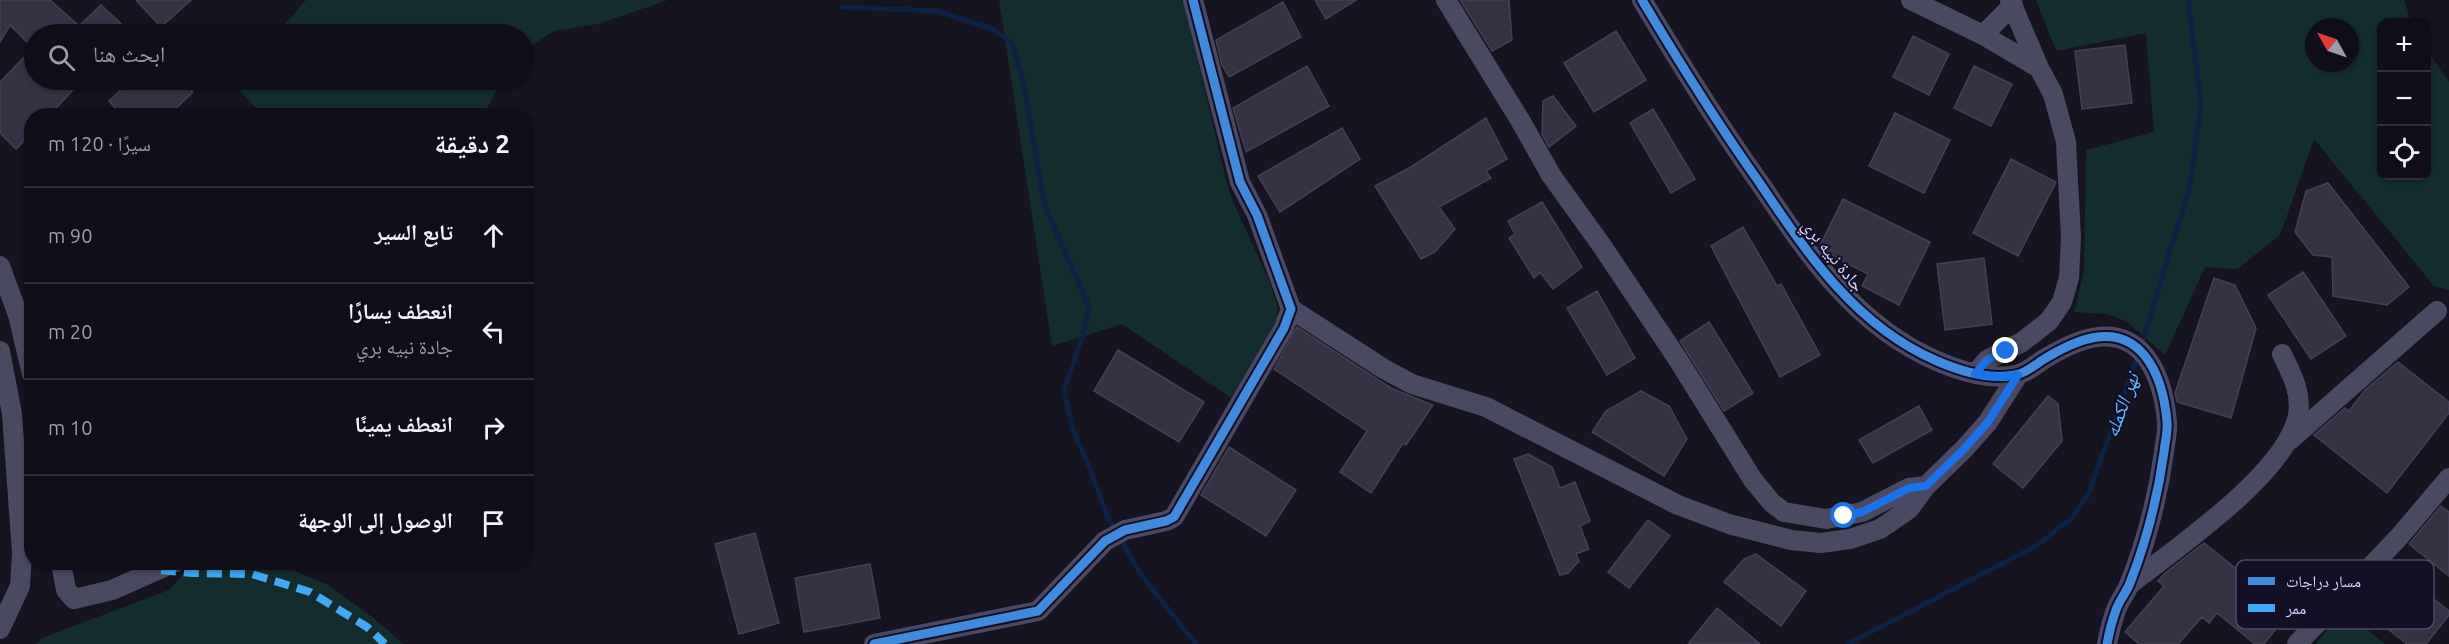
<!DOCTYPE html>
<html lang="ar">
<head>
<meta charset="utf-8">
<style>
  :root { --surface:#100f19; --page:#1e1d26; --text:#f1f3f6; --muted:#9c9ca2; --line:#302f38 }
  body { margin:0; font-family:Ubuntu,"Noto Naskh Arabic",sans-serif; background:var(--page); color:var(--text); direction:rtl }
  .controls { position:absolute; right:18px; top:18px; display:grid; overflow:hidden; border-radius:12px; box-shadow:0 2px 4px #0004 }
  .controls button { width:54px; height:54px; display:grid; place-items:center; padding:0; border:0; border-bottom:2px solid var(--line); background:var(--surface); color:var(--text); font:30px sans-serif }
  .compass { position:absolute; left:2305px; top:18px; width:54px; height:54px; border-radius:50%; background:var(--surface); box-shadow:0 2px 4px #0004; rotate:310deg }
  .stop { position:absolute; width:18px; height:18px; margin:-14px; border:4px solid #1a73e8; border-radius:50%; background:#fff }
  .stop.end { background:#1a73e8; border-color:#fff; box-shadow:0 2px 6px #0008 }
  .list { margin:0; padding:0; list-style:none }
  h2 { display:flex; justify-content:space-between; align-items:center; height:78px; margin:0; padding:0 24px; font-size:26px }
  h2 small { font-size:20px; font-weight:400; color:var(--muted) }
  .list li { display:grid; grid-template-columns:39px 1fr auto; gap:18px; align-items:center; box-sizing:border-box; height:96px; padding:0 24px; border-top:2px solid var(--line) }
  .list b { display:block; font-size:22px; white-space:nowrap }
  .list p { margin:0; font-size:20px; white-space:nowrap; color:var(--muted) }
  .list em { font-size:20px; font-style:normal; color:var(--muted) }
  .icon { flex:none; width:33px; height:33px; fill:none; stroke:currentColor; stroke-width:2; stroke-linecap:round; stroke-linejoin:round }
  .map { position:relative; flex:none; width:2449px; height:644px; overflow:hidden; direction:ltr }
  .search { position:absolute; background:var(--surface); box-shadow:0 2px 4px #0004; left:24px; top:24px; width:510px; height:66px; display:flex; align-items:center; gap:15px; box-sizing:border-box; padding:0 21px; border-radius:33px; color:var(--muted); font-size:22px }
  .panel { position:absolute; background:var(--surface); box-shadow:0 2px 4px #0004; left:24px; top:108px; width:510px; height:462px; border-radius:24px; direction:rtl }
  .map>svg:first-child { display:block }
  .green { fill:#132c2d; fill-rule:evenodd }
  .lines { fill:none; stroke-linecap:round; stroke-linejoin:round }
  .stream { stroke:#0d2144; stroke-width:5 }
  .building { fill:#343243; stroke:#433f54; stroke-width:1.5 }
  .minor { stroke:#4a4962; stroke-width:20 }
  .quiet { stroke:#3fa9f5; stroke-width:8; stroke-dasharray:15 8; stroke-linecap:butt }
  .cycleway-casing { stroke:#130f26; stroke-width:13 }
  .cycleway { stroke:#408adc; stroke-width:9 }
  .route { stroke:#1a73e8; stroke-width:8 }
  .labels { text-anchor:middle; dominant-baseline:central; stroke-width:4.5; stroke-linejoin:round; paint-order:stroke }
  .street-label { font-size:18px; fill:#d9d4ff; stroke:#130f26 }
  .water-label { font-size:20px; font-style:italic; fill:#62b6ff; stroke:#130f26 }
  .key { fill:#130f26; stroke:#4e4a67; stroke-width:1.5 }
  .key-label { font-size:16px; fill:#d9d4ff }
</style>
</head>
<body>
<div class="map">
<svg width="2449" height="644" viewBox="0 0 2449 644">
  <rect width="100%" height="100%" fill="#161421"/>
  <path class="green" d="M306,0H668L598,24L554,31L524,50V34H257L285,24Z
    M999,0H1184L1224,172L1232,199L1270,283L1277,305V321L1234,400L1122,324L1052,346Z
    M2036,0H2404L2411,22H2382V176H2426L2427,50L2449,82V290L2434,286L2314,139L2280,235L2237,269L2205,267L2165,355L2126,321L2107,314L2074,312L2084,270L2086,150L2154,132L2146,33L2056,51ZM2314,27H2350V63H2314Z
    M230,80H502L483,116L262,115Z
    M193,563H276L328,585L375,619L403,644H36L42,638L169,590Z
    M2345,611L2385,644H2315Z"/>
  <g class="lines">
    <path class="stream" d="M841,7L937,11L990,28L1011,42L1022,76L1045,206L1089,307L1083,334L1064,390L1072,428L1089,466L1107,516L1115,530
      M2141,346L2190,186L2201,104L2188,0
      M1120,538L1139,572L1196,644
      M1848,644L2036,546L2071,519L2088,495L2138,355"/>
  </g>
  <path class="building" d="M0,0H50L79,26L101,5L132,34H34V80H82L49,116H32V133L16,149L0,133V82L33,48L10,25L0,42Z
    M136,0H191L161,27Z
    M1315,0H1356L1326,19Z
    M1460,0H1509L1512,40L1492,51Z
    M1283,2L1301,37L1229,77L1222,65L1216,40Z
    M1616,31L1646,80L1594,112L1564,63Z
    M1913,36L1949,54L1929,95L1893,77Z
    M2125,45L2132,103L2082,109L2075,51Z
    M1307,66L1329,106L1246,152L1233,108Z
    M1974,66L2012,84L1991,126L1954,108Z
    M131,80H179L193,92L168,116H122L109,101Z
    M1553,96L1576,126L1549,147L1542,134L1543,101Z
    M1653,109L1695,179L1671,193L1630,123Z
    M1895,113L1950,140L1924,193L1869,166Z
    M1486,118L1507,159L1486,171L1491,178L1439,207L1455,229L1435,252L1421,259L1375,186L1411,167Z
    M1342,128L1360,159L1280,212L1258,176Z
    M2011,159L2056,182L2018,256L1973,233Z
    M2328,183L2409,287L2387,305L2333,296L2332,257L2313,255L2295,232L2306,191Z
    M1843,199L1930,242L1899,305L1862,286L1868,274L1823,251L1819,247Z
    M1542,202L1582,267L1553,289L1540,272L1534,278L1509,238L1515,234L1508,221Z
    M1743,227L1777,286L1781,284L1820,355L1780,377L1711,246Z
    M1984,258L1992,324L1945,330L1937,264Z
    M2303,272L2346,336L2311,359L2268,295Z
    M2214,278L2235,285L2256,328L2231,418L2177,402L2175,393Z
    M1597,291L1635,358L1607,375L1567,308Z
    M1709,322L1753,393L1724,411L1680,341Z
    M1297,327L1391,388L1433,405L1406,445L1403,443L1371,493L1340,472L1367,431L1274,369Z
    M1118,350L1204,402L1179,442L1094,391Z
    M2398,362L2449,402V413L2387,493L2314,435L2345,408L2349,411L2365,390Z
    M1641,391L1669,406L1687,439L1664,476L1592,432L1606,411Z
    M2048,396L2058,404L2062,441L2023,488L1993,464Z
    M1919,406L1932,430L1873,463L1859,440Z
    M1229,447L1296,490L1266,536L1201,495Z
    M1528,454L1552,467L1560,488L1575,482L1590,521L1580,526L1589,549L1576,554L1579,561L1568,573L1560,575L1514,459Z
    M2441,506L2449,512V576L2409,544Z
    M1648,520L1670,536L1629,588L1608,572Z
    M755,533L779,623L739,634L715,544Z
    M2204,543L2258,586L2266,576L2298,601L2264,644H2255L2217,613L2209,623L2202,617L2178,644H2139L2125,632L2164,586L2158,581L2165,573Z
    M1756,554L1806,591L1781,626L1724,582L1744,559Z
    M870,564L880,618L804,632L795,578Z
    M2390,564L2449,611V615L2426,644H2407L2355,603Z
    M1717,608L1760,644H1688Z"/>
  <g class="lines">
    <path class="minor" d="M1446,0L1520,120L1551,175L1602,246L1677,358L1753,480L1772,503L1784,512L1826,519L1862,512L1909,488L1926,486
      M1642,0C1679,62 1717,123 1759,182C1807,253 1855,326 1937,361C1960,371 1990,380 2015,375C2024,374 2034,366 2041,361C2073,341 2116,320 2145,356C2160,375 2165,398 2167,422C2168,432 2165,442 2164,452C2158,496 2146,542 2130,583C2126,593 2119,601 2116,610C2112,621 2109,633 2107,644
      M1911,0L1983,35L2039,68
      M1983,35L2013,5
      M0,266L18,315L32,374
      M1291,309L1384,369L1412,384L1486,407L1678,505L1729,524L1791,540L1821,543L1850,539L1880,529L1909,509L1926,486L1965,448L1988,422L2018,375
      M0,351L12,414L22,553L20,586L0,629
      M1975,374L1987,360L2022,342L2049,321L2062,302L2069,278L2071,238L2066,142L2053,94L2039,68L2010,0
      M2290,440L2437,311
      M61,562L66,590L74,599L112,590L175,562
      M2129,585C2176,548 2287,473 2298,415C2302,392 2291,373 2282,354
      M874,644L1038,611L1105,541L1125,530L1166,521L1174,517L1284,328L1291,309L1257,215L1240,182L1193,0
      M2297,644L2399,537L2449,478"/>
    <path class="quiet" d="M161,570L193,573L252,574L310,592L367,627L385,644"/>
    <g class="cycleway-casing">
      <path id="cycleway" d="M1642,0C1679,62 1717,123 1759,182C1807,253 1855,326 1937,361C1960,371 1990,380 2015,375C2024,374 2034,366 2041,361C2073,341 2116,320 2145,356C2160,375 2165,398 2167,422C2168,432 2165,442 2164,452C2158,496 2146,542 2130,583C2126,593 2119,601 2116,610C2112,621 2109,633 2107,644
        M874,644L1038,611L1105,541L1125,530L1166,521L1174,517L1284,328L1291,309L1257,215L1240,182L1193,0"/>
    </g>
    <use href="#cycleway" class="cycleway"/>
  </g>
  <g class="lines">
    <path class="route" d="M1844,516L1862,512L1909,488L1926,486L1965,448L1988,422L2018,375L1998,377L1975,374L1987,360L2006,351"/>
  </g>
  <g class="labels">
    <g class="street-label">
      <text transform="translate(1834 255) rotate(51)">جادة نبيه بري</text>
    </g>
    <g class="water-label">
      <text transform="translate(2121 405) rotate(-70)">نهر الكمله</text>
    </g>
  </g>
  <rect x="2236" y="560" width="198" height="69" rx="9" class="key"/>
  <rect x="2248" y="577" width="27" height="8" fill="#408adc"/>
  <rect x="2248" y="604" width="27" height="8" fill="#3fa9f5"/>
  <g class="key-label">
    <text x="2286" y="587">مسار دراجات</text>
    <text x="2286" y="614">ممر</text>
  </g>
</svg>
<div class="controls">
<button>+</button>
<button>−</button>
<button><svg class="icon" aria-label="locate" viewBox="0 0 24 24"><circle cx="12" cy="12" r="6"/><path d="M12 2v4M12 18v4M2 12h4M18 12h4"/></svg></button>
</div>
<svg class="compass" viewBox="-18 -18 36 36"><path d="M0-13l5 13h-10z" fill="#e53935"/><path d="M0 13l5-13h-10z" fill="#9c9ca2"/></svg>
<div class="stop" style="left:1844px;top:516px"></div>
<div class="stop end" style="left:2006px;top:351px"></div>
<div class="search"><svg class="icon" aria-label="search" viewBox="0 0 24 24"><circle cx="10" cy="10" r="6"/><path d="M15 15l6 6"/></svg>ابحث هنا</div>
<section class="panel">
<h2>2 دقيقة<small>سيرًا · 120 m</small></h2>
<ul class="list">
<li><svg class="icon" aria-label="ahead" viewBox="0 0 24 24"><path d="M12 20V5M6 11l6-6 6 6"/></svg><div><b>تابع السير</b></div><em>90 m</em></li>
<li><svg class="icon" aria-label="left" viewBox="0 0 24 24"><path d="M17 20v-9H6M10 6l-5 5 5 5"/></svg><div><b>انعطف يسارًا</b><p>جادة نبيه بري</p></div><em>20 m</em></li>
<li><svg class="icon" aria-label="right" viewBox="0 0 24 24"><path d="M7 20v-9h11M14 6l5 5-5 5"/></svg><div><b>انعطف يمينًا</b></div><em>10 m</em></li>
<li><svg class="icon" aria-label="arrive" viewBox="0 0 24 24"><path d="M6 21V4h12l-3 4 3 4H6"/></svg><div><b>الوصول إلى الوجهة</b></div></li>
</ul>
</section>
</div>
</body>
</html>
